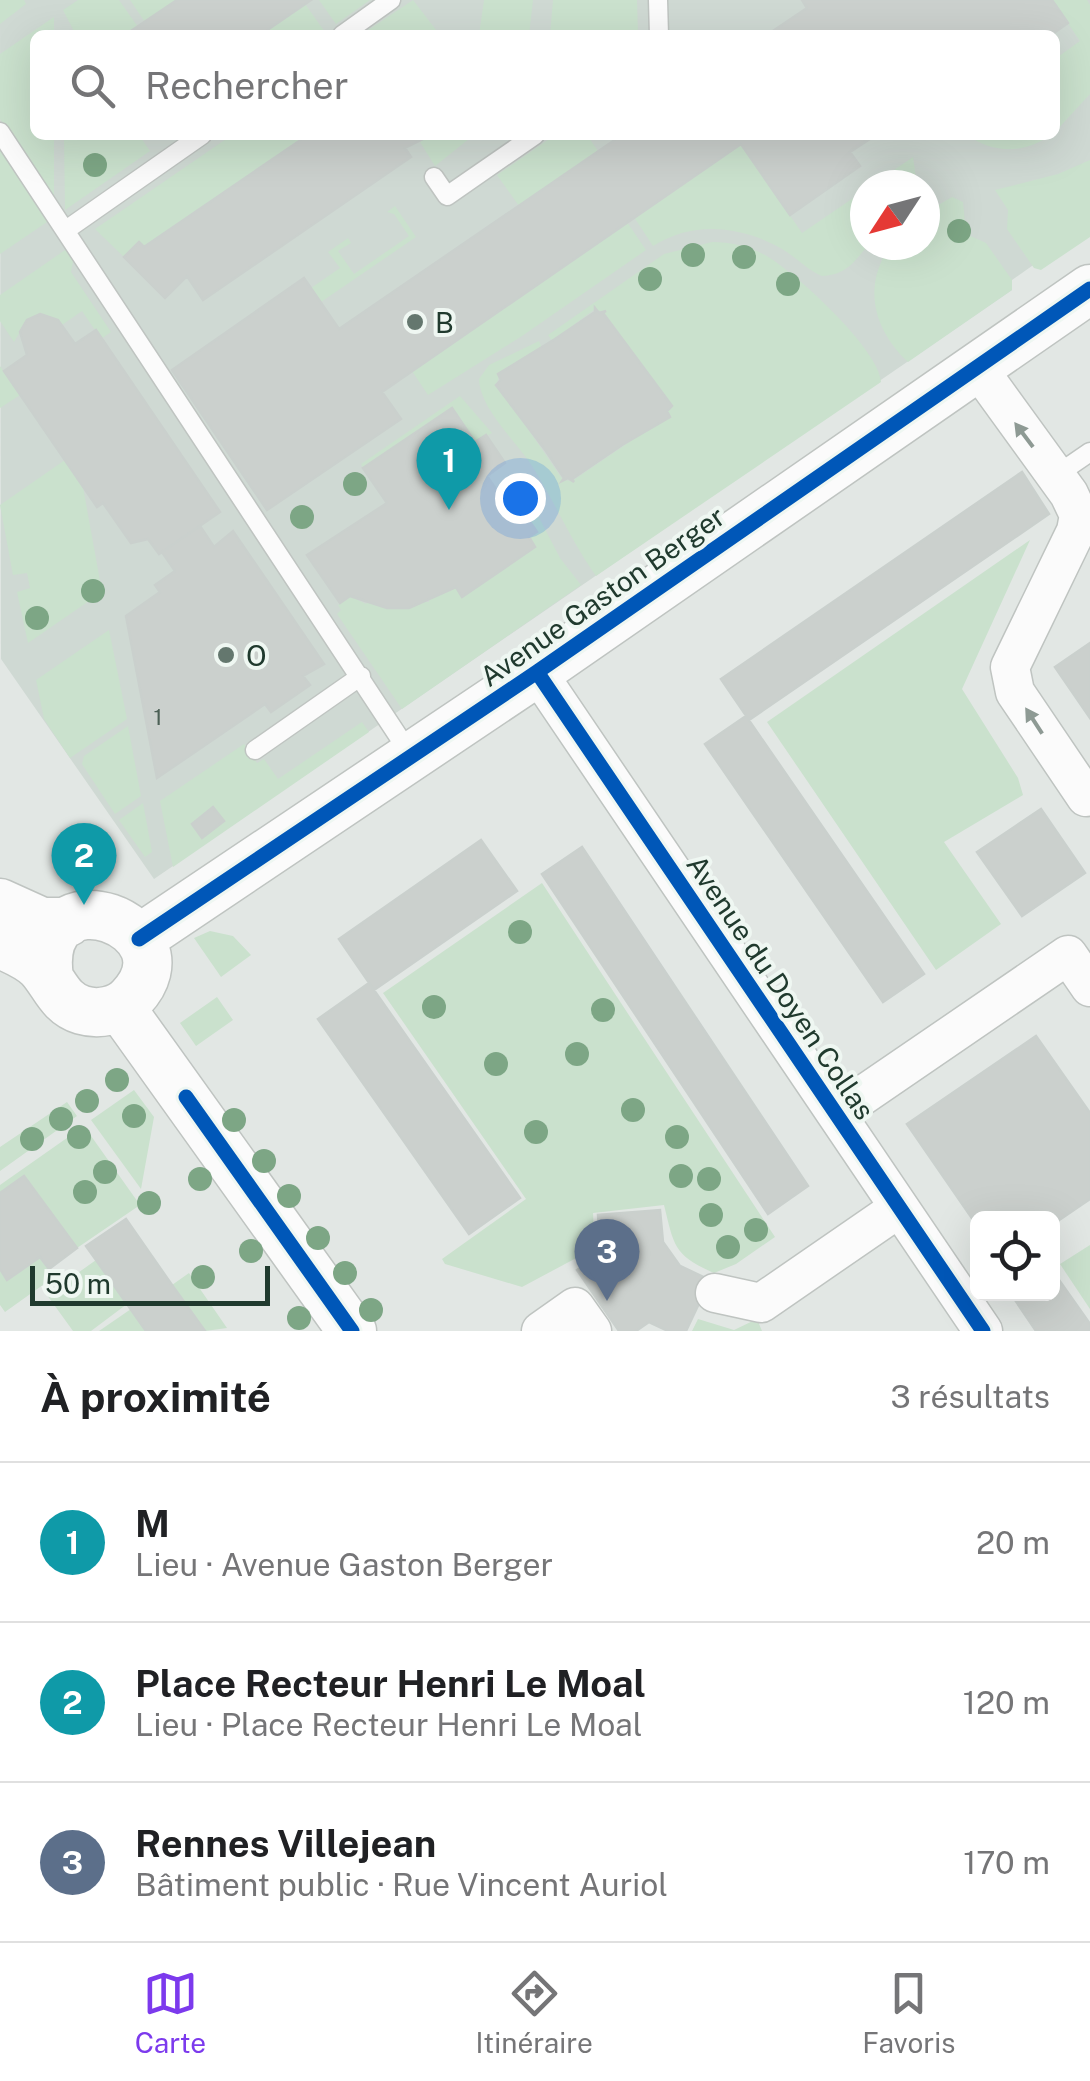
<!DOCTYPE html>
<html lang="fr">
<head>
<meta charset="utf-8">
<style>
  :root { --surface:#fff; --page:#f6f6f6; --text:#202124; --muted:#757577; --line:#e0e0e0; --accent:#7c3aed }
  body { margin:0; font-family:"Public Sans",sans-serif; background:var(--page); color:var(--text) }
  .controls { position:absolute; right:30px; bottom:30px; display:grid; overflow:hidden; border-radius:15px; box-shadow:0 10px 40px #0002 }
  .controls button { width:90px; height:90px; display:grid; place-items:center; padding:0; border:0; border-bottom:2px solid var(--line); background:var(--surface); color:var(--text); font:50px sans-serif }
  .compass { position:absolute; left:850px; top:170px; width:90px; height:90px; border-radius:50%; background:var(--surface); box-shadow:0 10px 40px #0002; rotate:234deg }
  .scale { position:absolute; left:30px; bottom:25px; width:240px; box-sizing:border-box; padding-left:10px; border:5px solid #203a2e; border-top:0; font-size:28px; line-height:35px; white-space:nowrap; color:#203a2e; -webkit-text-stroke:8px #eff7f2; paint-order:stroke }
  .you { position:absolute; left:520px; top:498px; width:35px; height:35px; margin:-25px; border:8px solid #fff; border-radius:50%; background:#1a73e8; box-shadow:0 0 0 15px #1a73e833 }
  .badge { display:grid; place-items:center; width:65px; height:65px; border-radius:50%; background:var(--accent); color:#fff; font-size:32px; font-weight:700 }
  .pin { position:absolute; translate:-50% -82px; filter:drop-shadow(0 2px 5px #0008) }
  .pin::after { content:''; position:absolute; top:52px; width:35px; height:30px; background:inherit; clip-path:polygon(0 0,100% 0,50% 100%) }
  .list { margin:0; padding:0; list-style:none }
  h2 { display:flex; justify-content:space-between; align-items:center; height:130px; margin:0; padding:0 40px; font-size:42px }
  h2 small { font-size:32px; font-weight:400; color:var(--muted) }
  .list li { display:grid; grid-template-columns:65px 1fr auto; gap:30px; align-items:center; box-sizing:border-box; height:160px; padding:0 40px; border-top:2px solid var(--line) }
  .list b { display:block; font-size:38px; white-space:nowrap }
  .list p { margin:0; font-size:32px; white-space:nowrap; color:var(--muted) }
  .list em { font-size:32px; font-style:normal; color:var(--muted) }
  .icon { flex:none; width:55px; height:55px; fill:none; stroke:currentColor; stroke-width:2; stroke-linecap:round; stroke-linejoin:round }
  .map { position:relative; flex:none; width:1090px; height:1331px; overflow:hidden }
  .search { position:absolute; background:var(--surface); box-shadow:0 10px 40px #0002; left:30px; right:30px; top:30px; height:110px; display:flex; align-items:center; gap:25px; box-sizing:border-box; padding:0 35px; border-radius:15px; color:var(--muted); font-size:38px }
  .sheet { height:610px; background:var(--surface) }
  nav { display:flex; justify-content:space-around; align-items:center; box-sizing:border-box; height:140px; border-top:2px solid var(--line); background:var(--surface); font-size:28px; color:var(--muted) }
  nav a { display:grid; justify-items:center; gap:5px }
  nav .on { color:var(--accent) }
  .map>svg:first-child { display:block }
  .built { fill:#cfd9d3; fill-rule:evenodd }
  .green { fill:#cae1cd }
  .building { fill:#cbd0cd; stroke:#cad0cd; stroke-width:2.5 }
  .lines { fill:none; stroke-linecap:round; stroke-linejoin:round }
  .service-casing { stroke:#bfc4c1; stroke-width:21 }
  .minor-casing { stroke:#bfc4c1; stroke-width:41 }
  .tertiary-casing { stroke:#bfc4c1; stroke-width:51 }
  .service { stroke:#fbfbfb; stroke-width:18 }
  .minor { stroke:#fbfbfb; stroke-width:38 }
  .tertiary { stroke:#fbfbfb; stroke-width:48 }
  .cycleway-casing { stroke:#eff7f2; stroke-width:21 }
  .cycleway { stroke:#0057b8; stroke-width:15 }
  .tree { fill:#7da685 }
  .oneway { fill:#8e9a94 }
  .poi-dot { fill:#64776e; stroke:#eff7f2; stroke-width:4 }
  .labels { text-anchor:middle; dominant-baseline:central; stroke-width:8; stroke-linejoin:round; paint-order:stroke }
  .number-label { font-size:22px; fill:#4c6056 }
  .poi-label { font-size:28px; fill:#203a2e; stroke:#eff7f2; text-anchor:start }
  .street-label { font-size:28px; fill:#203a2e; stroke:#eff7f2 }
</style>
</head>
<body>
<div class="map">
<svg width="1090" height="1331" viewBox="0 0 1090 1331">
  <rect width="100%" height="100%" fill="#e2e7e4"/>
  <path class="built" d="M0,0H1090V225L1012,280V290L154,879L1,659ZM35,35H1055V135H35ZM865,185H925V245H865Z"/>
  <path class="green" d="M0,0H24L26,4L0,24Z
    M78,0H119L138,27L125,35H76L63,10Z
    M130,0H177L145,22Z
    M319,0H370L336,24Z
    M413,0L440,35H361Z
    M484,0H533L529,35H479Z
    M553,0H637L638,35H550Z
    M1052,0H1087L1090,5V94L1055,132V59L1080,41Z
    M305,4L325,32L260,35Z
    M54,17V35H35V135H54V198L0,119V54Z
    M64,135H139L150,151L65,210Z
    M232,135H308L144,247L139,243L124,257L95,229Z
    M431,135H474L435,166L420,142Z
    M555,135H587L598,151L519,206L497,175Z
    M967,135H1051C1024,154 994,154 967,135Z
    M741,144L802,233L865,190L868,245C854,263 845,275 822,276C807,270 796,257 782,249C742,226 694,220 653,246L634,217Z
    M0,146L50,220L0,254Z
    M913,157L916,178L902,185H872Z
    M1090,160V237L1041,270L1034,268L1007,229L1008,210L995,190L1058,174Z
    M952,197L963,202L966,234L986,243L1012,280V290L908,362C873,329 862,285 891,245H925V213Z
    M395,206L416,237L321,302L311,288L340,268L328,252L348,238L351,243L338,251L354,274L409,236L394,214L387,212Z
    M627,222L646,250L522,336L428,395L412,371Z
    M712,242C731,242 748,246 765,255C794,271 880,350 881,382L596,576C571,541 555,502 532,466C516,441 480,409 479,379L489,365L539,341L542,348L499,375L497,384L563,480L572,481L669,415L603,312L595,309L552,341L548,335L664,254Z
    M68,248L74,256L71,272L111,332L101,339L82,311L62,325L40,314L27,320L14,342L0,321V295Z
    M0,366L20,395L0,408Z
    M460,396L492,433L475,442L452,409L363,468L361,464Z
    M65,460L83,487L102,592L28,643L17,592L30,588L27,573L13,575L0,505Z
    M519,479L560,558L581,585L402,709L337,614L341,610L338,605L350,596L366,604L369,600L429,602V597L456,587L462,596L535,547L529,537L536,531L506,487Z
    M1030,540L962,689L1018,778L1023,795L944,842L1001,924L936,970L767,722Z
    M109,630L127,719L70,758L44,719L36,680Z
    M362,722L369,732L173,867L160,801L244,744L257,763L264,759L278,779Z
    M128,726L141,796L115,814L82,764L84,756Z
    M143,803L152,852L145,857L119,820Z
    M542,883L775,1237L736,1264L714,1273C673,1255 674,1245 664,1205L593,1213L595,1248L522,1287L445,1264L442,1259L526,1199L383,993Z
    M210,931L233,936L251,955L221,977L194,938Z
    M217,997L233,1020L196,1046L180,1023Z
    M134,1090L154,1117L141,1189L91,1120Z
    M67,1102L77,1116L0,1171V1147Z
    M84,1126L140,1205L77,1248L24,1176L0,1193V1185Z
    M1090,1245V1309L1060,1264Z
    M40,1257L54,1277L5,1312L0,1305V1269L8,1280Z
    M96,1260L127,1304L91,1331H73L47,1295Z
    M189,1273L227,1328L205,1331L172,1285Z
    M131,1309L146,1331H99Z
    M698,1319L734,1330L757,1319L762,1331H692Z"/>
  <path class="building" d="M177,0H311L260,35H125Z
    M1052,0L1068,23L1051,35H767L807,8L802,0Z
    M308,135H431L405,148L411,157L203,300L187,276L165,298L124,257L139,242L144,247Z
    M876,135L850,152L860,166L790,215L741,144L382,392L401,419L267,510L172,370L304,278L339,329L622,135Z
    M595,308L599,313L606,311L603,313L672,406L667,411L670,417L622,445L572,479L574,482L568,478L562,481L564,478L546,451L496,385L501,380L498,374L555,339L595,312Z
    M40,314L58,320L75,344L96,330L220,512L159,554L148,539L131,543L103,503L97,507L4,371L27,355L20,332L27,320Z
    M452,408L475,442L486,435L505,463L487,476L498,492L506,487L537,532L529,537L535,547L462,597L456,587L409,608H387L350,596L340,603L307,555L387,503L363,468Z
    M1022,472L1049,514L749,720L721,679Z
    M200,526L214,547L233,531L324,664L303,676L310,685L271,712L265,704L157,778L126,616L160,592L155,585L175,571L162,552Z
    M1090,643V718L1055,667Z
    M746,716L924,974L883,1002L705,744Z
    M213,807L224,821L202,838L192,824Z
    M1041,809L1085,873L1022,916L977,852Z
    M481,840L517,891L374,990L339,939Z
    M582,847L808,1186L768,1214L542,874Z
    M369,983L520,1198L469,1234L318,1019Z
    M1036,1036L1090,1113V1199L1052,1225V1218H978V1227L907,1124Z
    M24,1176L77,1248L49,1269L40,1257L7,1280L0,1269V1193Z
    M660,1210L663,1242L680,1266L710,1280L686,1331H668L649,1322L636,1331H619L577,1270L601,1254L598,1215Z
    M126,1219L172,1285L205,1331H146L96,1260L86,1246Z
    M1052,1270L1090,1324V1331H1036L1011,1294H1052Z"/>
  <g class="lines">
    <g class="service-casing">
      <path id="service" d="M658,0L659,35
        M342,35L391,0
        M0,132L410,754
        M434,177L447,196L535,135
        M66,230L202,135
        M1055,476L1090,452
        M255,750L361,676"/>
    </g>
    <g class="minor-casing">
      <path id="minor" d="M977,367L1069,494L1079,515L1076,531L1010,667L1015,692L1086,797L1090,795
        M537,672L983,1331
        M837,1113L1068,955L1090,987
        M715,1293L761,1303L899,1208
        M541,1331L575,1307L592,1331"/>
    </g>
    <g class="tertiary-casing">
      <path id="tertiary" d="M0,903L42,922H68
        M139,939L537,672L1090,289
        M0,944C14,950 29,956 40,967C55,983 59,1003 82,1010C99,1015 119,1011 131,998C199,927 33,863 49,978
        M120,1007L352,1331"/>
    </g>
    <use href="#service" class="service"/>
    <use href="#minor" class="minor"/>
    <use href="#tertiary" class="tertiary"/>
    <g class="cycleway-casing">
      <path id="cycleway" d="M537,672L983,1331
        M139,939L537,672L1090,289
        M186,1097L352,1331"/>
    </g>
    <use href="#cycleway" class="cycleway"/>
  </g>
  <g class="tree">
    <circle cx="95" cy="165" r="12"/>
    <circle cx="959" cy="231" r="12"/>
    <circle cx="693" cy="255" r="12"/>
    <circle cx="744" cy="257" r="12"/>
    <circle cx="650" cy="279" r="12"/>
    <circle cx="788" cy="284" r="12"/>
    <circle cx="355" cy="484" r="12"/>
    <circle cx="302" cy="517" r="12"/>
    <circle cx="93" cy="591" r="12"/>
    <circle cx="37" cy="618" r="12"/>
    <circle cx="520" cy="932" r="12"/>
    <circle cx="434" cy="1007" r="12"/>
    <circle cx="603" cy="1010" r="12"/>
    <circle cx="577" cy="1054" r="12"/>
    <circle cx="496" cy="1064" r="12"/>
    <circle cx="117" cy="1080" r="12"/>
    <circle cx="87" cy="1101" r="12"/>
    <circle cx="633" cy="1110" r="12"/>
    <circle cx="134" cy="1116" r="12"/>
    <circle cx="61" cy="1119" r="12"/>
    <circle cx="234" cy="1120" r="12"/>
    <circle cx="536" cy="1132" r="12"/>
    <circle cx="79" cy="1137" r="12"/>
    <circle cx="677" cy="1137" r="12"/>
    <circle cx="32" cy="1139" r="12"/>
    <circle cx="264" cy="1161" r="12"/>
    <circle cx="105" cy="1172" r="12"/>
    <circle cx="681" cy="1176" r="12"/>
    <circle cx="200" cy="1179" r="12"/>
    <circle cx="709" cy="1179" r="12"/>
    <circle cx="85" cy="1192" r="12"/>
    <circle cx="289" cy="1196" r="12"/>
    <circle cx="149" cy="1203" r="12"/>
    <circle cx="711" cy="1215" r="12"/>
    <circle cx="756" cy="1230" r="12"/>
    <circle cx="318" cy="1238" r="12"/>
    <circle cx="728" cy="1247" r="12"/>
    <circle cx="251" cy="1251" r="12"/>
    <circle cx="345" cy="1273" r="12"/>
    <circle cx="203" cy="1277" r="12"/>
    <circle cx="371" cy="1310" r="12"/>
    <circle cx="299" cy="1318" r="12"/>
  </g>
  <defs><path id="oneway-solid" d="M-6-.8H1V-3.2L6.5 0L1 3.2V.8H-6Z" transform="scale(2.5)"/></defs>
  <g class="oneway">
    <use href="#oneway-solid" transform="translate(1024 435) rotate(-127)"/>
    <use href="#oneway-solid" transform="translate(1034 721) rotate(-123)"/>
  </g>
  <g class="poi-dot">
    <circle cx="415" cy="322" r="10"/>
    <circle cx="226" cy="655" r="10"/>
  </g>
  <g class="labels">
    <g class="number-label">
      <text x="158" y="717">1</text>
    </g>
    <g class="poi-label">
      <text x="435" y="322">B</text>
      <text x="246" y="655">O</text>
    </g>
    <g class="street-label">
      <text transform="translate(602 596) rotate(-35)">Avenue Gaston Berger</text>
      <text transform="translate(781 987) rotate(56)">Avenue du Doyen Collas</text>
    </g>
  </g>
</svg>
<div class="controls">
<button><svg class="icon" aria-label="locate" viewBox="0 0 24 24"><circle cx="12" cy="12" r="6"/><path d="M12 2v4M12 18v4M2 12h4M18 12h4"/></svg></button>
</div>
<svg class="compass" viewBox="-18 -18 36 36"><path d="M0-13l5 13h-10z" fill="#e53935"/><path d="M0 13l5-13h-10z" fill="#757577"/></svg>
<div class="scale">50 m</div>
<div class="you"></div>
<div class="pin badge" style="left:449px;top:510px;background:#0f9aa8">1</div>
<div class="pin badge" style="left:84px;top:905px;background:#0f9aa8">2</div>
<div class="pin badge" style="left:607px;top:1301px;background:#5c6f8a">3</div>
<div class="search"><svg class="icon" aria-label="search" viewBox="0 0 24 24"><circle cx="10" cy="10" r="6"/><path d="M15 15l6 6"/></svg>Rechercher</div>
</div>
<section class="sheet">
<h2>À proximité<small>3 résultats</small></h2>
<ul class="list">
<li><span class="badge" style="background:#0f9aa8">1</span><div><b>M</b><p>Lieu · Avenue Gaston Berger</p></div><em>20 m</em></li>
<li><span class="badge" style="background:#0f9aa8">2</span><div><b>Place Recteur Henri Le Moal</b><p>Lieu · Place Recteur Henri Le Moal</p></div><em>120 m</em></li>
<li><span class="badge" style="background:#5c6f8a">3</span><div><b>Rennes Villejean</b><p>Bâtiment public · Rue Vincent Auriol</p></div><em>170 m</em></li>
</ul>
</section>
<nav>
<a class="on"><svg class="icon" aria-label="map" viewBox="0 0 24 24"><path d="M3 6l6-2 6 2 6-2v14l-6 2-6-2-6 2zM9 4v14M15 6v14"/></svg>Carte</a>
<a><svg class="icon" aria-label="directions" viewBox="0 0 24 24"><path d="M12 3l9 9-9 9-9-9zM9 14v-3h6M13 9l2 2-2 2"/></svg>Itinéraire</a>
<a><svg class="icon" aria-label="saved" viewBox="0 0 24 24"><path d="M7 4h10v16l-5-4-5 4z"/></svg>Favoris</a>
</nav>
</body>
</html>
